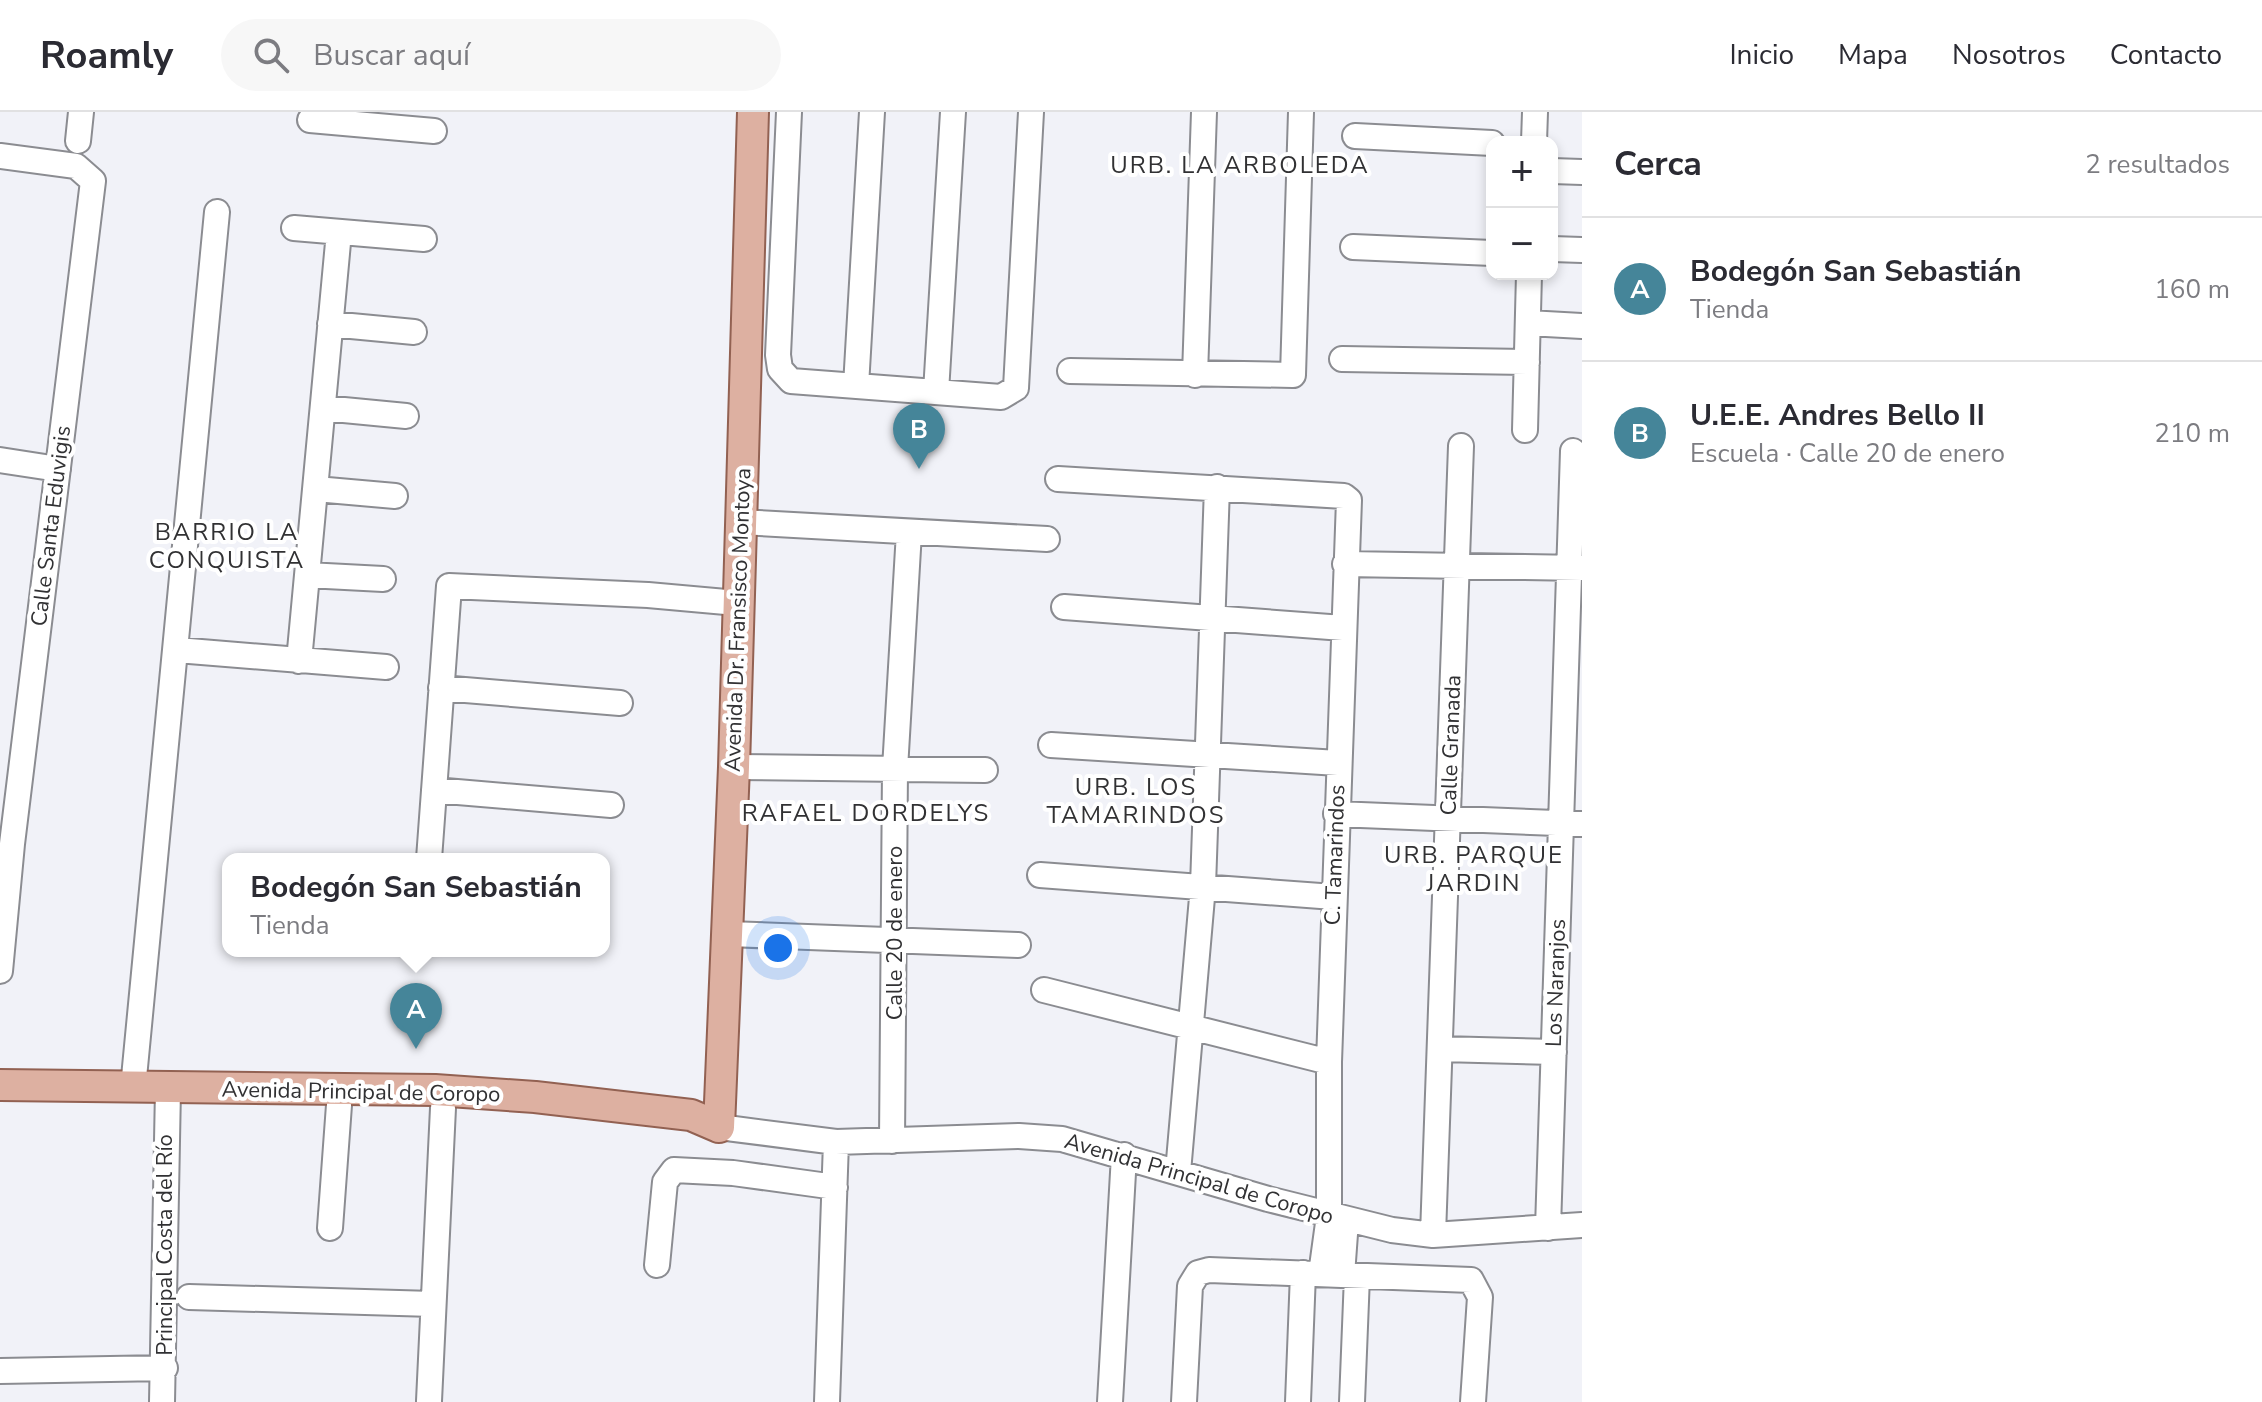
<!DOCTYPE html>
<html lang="es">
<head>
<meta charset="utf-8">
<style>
  :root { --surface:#fff; --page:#f7f7f7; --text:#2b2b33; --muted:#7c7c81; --line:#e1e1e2; --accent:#458599 }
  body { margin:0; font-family:"Nunito Sans",sans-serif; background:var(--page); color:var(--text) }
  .controls { position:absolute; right:24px; top:24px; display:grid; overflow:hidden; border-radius:16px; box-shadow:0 4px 12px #0003 }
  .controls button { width:72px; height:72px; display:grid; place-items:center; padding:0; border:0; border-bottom:2px solid var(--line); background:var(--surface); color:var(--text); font:40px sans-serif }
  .you { position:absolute; left:778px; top:836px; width:28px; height:28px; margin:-20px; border:6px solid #fff; border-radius:50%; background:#1a73e8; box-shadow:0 0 0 12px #1a73e833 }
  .badge { display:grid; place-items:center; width:52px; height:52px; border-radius:50%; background:var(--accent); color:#fff; font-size:26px; font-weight:700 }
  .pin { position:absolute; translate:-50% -66px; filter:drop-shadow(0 2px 4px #0008) }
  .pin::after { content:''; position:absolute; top:42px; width:28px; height:24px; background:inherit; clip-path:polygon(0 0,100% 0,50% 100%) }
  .popup { position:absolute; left:222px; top:741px; width:388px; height:104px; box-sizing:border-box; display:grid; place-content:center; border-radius:16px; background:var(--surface); filter:drop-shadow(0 2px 6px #0005); font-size:26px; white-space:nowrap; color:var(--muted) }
  .popup b { font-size:30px; color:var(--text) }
  .popup::after { content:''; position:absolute; left:50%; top:100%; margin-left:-16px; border:16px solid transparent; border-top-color:var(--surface) }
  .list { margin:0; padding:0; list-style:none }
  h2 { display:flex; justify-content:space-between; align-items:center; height:104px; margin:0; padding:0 32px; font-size:34px }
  h2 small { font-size:26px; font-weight:400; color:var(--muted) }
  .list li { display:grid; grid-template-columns:52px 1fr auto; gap:24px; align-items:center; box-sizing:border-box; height:144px; padding:0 32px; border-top:2px solid var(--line) }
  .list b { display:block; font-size:30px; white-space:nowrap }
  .list p { margin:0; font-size:26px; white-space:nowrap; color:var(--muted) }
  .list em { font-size:26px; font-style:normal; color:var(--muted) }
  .icon { flex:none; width:44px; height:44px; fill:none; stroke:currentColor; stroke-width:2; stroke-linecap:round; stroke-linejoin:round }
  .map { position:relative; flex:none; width:1582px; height:1290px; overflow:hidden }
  header { display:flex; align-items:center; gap:48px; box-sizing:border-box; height:112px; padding:0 40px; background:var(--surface); border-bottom:2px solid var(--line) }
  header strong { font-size:38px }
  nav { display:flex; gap:44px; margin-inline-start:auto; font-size:28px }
  .search { width:560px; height:72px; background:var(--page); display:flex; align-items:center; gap:20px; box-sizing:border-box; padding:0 28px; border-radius:44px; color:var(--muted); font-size:30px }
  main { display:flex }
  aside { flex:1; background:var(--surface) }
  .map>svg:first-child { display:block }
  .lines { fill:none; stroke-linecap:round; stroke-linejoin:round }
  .minor-casing { stroke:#8b8c91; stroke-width:28 }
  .major-casing { stroke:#926152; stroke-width:34 }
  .minor { stroke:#fff; stroke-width:24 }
  .major { stroke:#ddb0a1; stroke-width:30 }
  .labels { text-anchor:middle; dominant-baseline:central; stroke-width:8; stroke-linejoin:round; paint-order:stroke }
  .street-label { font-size:22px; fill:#313133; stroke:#fff }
  .neighbourhood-label { font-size:24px; letter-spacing:2px; fill:#313133; stroke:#fff }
</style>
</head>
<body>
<header>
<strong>Roamly</strong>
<div class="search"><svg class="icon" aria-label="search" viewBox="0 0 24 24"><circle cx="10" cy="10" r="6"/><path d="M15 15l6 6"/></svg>Buscar aquí</div>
<nav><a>Inicio</a><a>Mapa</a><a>Nosotros</a><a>Contacto</a></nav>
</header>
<main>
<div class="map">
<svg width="1582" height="1290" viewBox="0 0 1582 1290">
  <rect width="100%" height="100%" fill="#f1f2f8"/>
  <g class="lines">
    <g class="minor-casing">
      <path id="minor" d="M789,0L778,243L780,257L791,269L1001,285L1016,276L1031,0
        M310,8L434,19
        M1355,24L1492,31
        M78,29L81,0
        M1534,30L1535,0
        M0,44L76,54L93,69L12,732L0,859
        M1552,59L1582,60
        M294,116L424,127
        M1353,135L1492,141
        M1552,137L1582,138
        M1528,211L1582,214
        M330,212L414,220
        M1342,247L1527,250
        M1070,259L1293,263L1301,0
        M1195,263L1204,0
        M856,274L872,0
        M936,280L953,0
        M323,296L406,304
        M1525,318L1529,162
        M0,348L58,357
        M1058,367L1344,384L1349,388L1329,950V1104L1321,1162
        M316,377L395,384
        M740,410L1047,427
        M1345,452L1582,456
        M307,463L383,467
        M1064,495L1343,516
        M177,538L386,555
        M299,549L339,120
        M441,576L620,591
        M1051,633L1338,651
        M734,655L985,658
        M434,678L611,693
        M1336,702L1582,712
        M429,747L449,474L648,483L737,491
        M1040,763L1334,785
        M728,822L1018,833
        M1044,878L1329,950
        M1441,937L1554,940
        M133,976L217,100
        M719,1015L836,1030L1019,1024L1062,1027L1268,1087L1392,1118L1433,1123L1582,1113
        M892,1029L895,657L909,420
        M1178,1060L1203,774L1217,375
        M330,1116L339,993
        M1548,1116L1573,339
        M1433,1123L1461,334
        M657,1153L665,1070L674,1058L733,1061L835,1075
        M1342,1163L1346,1108
        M189,1185L433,1192
        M0,1259L165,1256
        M429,1289L443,996
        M162,1290L168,977
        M827,1290L836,1030
        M1110,1290L1124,1043
        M1184,1290L1190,1174L1198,1161L1209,1158L1471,1168L1480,1185L1473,1290
        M1298,1290L1303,1161
        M1352,1290L1357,1164"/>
    </g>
    <g class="major-casing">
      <path id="major" d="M0,973L435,978L535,985L691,1003L719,1015
        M719,1015L734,655L753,0"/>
    </g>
    <use href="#minor" class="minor"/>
    <use href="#major" class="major"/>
  </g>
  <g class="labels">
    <g class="street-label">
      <text transform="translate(51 414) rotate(-83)">Calle Santa Eduvigis</text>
      <text transform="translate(738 508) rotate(-88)">Avenida Dr. Fransisco Montoya</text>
      <text transform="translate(1451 633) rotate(-88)">Calle Granada</text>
      <text transform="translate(1335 743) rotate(-88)">C. Tamarindos</text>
      <text transform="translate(895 821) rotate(-90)">Calle 20 de enero</text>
      <text transform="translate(1556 871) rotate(-88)">Los Naranjos</text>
      <text transform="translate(361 980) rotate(1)">Avenida Principal de Coropo</text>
      <text transform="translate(1199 1067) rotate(16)">Avenida Principal de Coropo</text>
      <text transform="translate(165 1133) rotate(-90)">Principal Costa del Río</text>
    </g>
    <g class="neighbourhood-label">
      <text x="1240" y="53">URB. LA ARBOLEDA</text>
      <text x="227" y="420">BARRIO LA<tspan x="227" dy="28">CONQUISTA</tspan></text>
      <text x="1136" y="675">URB. LOS<tspan x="1136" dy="28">TAMARINDOS</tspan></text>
      <text x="866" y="701">RAFAEL DORDELYS</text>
      <text x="1474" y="743">URB. PARQUE<tspan x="1474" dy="28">JARDIN</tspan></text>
    </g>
  </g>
</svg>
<div class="controls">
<button>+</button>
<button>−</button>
</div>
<div class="you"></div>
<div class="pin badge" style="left:416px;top:937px">A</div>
<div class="popup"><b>Bodegón San Sebastián</b>Tienda</div>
<div class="pin badge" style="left:919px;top:357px">B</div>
</div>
<aside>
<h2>Cerca<small>2 resultados</small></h2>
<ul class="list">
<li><span class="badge">A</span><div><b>Bodegón San Sebastián</b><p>Tienda</p></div><em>160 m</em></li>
<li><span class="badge">B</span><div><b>U.E.E. Andres Bello II</b><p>Escuela · Calle 20 de enero</p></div><em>210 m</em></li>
</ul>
</aside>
</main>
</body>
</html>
